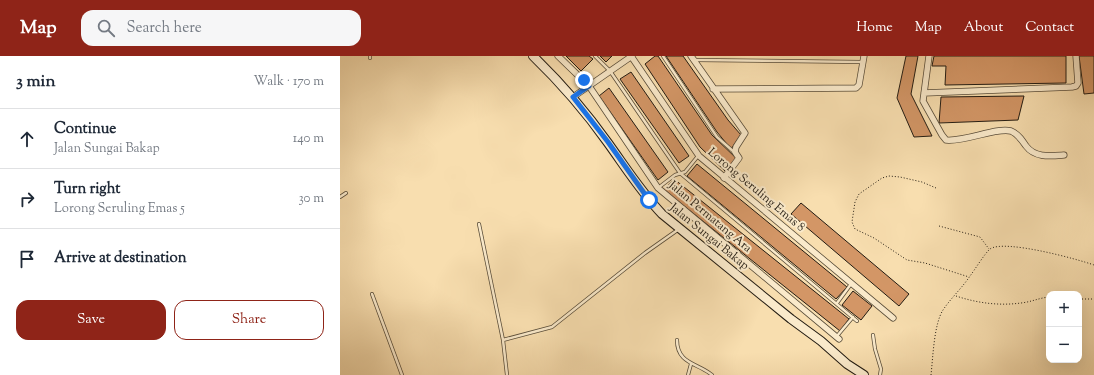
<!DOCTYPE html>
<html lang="en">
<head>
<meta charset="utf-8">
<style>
  :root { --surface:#fff; --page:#f6f6f7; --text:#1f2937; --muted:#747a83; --line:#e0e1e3; --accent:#8f2418 }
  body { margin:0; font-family:"Sorts Mill Goudy",serif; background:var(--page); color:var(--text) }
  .controls { position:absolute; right:12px; bottom:12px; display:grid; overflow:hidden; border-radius:8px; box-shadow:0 4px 16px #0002 }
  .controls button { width:36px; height:36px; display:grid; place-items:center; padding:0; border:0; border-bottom:1px solid var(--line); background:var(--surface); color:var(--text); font:20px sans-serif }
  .stop { position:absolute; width:12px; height:12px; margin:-9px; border:3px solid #1a73e8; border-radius:50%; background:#fff }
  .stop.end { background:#1a73e8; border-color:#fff; box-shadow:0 1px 4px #0008 }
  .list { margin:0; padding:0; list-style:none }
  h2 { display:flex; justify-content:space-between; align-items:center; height:52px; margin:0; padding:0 16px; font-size:17px }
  h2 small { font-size:13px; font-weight:400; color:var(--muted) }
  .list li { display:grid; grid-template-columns:26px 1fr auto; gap:12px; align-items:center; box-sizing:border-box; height:60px; padding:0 16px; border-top:1px solid var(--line) }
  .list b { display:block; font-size:15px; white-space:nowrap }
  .list p { margin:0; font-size:13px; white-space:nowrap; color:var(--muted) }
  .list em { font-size:13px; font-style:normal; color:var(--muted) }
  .actions { display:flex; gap:8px; padding:12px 16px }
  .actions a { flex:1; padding:9px 0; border:1px solid var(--accent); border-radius:12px; text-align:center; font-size:14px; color:var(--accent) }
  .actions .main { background:var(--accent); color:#fff }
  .icon { flex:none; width:22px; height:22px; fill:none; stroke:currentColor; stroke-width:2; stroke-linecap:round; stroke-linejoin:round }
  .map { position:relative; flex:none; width:754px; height:319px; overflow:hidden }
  header { display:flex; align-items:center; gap:24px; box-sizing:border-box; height:56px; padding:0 20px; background:var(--accent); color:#fff }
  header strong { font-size:19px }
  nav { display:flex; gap:22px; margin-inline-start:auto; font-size:14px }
  .search { width:280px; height:36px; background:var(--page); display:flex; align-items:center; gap:10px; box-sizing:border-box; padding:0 14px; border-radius:12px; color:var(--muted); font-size:15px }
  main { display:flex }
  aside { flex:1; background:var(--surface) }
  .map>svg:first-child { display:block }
  .building { fill:#d39666; stroke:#221b12 }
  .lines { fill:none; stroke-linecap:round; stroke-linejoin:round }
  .lane-casing { stroke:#584c39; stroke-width:4 }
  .street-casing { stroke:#584c39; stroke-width:7 }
  .secondary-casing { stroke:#221b12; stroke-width:10 }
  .path { stroke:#221b12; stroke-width:1; stroke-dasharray:1 2; stroke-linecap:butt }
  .lane { stroke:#faeacb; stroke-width:2.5 }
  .street { stroke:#faeacb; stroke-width:5.5 }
  .secondary { stroke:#faeacb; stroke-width:8 }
  .route { stroke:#1a73e8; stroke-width:5 }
  .labels { text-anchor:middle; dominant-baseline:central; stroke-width:4; stroke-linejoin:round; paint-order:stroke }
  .street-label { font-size:12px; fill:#221b12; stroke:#faeacb }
</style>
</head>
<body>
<header>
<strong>Map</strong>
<div class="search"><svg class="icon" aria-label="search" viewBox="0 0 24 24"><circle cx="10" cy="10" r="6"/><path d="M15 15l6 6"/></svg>Search here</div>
<nav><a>Home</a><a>Map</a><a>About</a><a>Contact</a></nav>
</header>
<main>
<aside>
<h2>3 min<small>Walk · 170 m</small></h2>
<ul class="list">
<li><svg class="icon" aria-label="ahead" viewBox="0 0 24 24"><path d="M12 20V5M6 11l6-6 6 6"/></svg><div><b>Continue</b><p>Jalan Sungai Bakap</p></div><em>140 m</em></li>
<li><svg class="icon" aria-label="right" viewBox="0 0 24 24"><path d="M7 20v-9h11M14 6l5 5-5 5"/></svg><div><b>Turn right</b><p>Lorong Seruling Emas 5</p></div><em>30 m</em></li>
<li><svg class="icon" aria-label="arrive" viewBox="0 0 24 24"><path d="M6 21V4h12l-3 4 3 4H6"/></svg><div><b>Arrive at destination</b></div></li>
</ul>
<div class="actions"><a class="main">Save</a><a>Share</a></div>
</aside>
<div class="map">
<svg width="754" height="319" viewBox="0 0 754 319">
  <rect width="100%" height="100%" fill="#f8deaf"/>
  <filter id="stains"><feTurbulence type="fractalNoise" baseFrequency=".005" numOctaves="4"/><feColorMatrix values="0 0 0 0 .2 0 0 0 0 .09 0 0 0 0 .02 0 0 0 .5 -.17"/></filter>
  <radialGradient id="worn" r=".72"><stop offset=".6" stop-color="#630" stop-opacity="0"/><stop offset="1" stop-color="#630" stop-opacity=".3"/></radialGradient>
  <path class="building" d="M226,0H249L253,3L241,15Z
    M260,0H272L266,6Z
    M315,0H318L372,79L397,103L386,116L360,91L305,8Z
    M326,0H343L388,64L401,79L391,93L377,76Z
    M566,0H578L571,38L592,80L574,81L557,42Z
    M594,0H726V27L605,29L606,10H592Z
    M739,0H754V37L744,38Z
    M291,16L349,100L339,107L280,23Z
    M269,32L328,116L318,124L259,40Z
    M684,40L678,64L599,67L601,41Z
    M357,108L507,231L496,243L347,120Z
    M334,123L509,263L500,275L324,134Z
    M461,147L569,238L559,250L451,158Z
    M513,235L532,250L521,264L502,249Z"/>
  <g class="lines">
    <g class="lane-casing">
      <path id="lane" d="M255,0L270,15L340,117L517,265
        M323,0L377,81L394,96
        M30,2V0
        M355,4L522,6
        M318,132L335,119L345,116L358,100
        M0,141L6,137
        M139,168L163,284L167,319
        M32,238L62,319
        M497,247L511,228
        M533,279L535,293L541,313L540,319
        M497,280L513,261
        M163,284L212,271L305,197L339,173
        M337,284C337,308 358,307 372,319
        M348,319L351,308"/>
    </g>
    <g class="street-casing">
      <path id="street" d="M218,0L249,30L318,132L499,283
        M291,0L359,100L553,262
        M351,0L405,77L396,91L395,96L399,102L384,122
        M589,0L583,45L602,79L606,84C626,86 656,71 671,75C678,78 682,84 686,90C695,102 710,100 724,99
        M373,33L516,32L519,29L524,0
        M584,37L732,31L736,30L738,27L736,0
        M233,41L292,0"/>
    </g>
    <g class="secondary-casing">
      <path id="secondary" d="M193,0C221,27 246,56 268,87C286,112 301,136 322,158L451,263L481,285L507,308L524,319"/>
    </g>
    <path class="path" d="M596,132L582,126L560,121L549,120L542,122L519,138L515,146L512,166L515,173L534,182L567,204L585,207L629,221
      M599,170L640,181L649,193
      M616,240C637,247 659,250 681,247C691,246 699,242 709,241
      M739,243H754
      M591,319C593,301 594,268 603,254C611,242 622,232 630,220C634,215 645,197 650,193C664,183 737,203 754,209"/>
    <use href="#lane" class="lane"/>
    <use href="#street" class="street"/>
    <use href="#secondary" class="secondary"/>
  </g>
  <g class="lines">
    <path class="route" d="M244,24L249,30L233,41L268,86L309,144"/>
  </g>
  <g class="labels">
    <g class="street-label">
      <text transform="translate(416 134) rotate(40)">Lorong Seruling Emas 8</text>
      <text transform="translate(370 161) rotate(40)">Jalan Permatang Ara</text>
      <text transform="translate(369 181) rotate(39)">Jalan Sungai Bakap</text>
    </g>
  </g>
  <rect width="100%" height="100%" filter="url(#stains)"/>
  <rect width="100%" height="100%" fill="url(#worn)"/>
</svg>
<div class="controls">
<button>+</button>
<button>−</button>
</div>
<div class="stop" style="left:309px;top:144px"></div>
<div class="stop end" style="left:244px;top:24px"></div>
</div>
</main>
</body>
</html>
